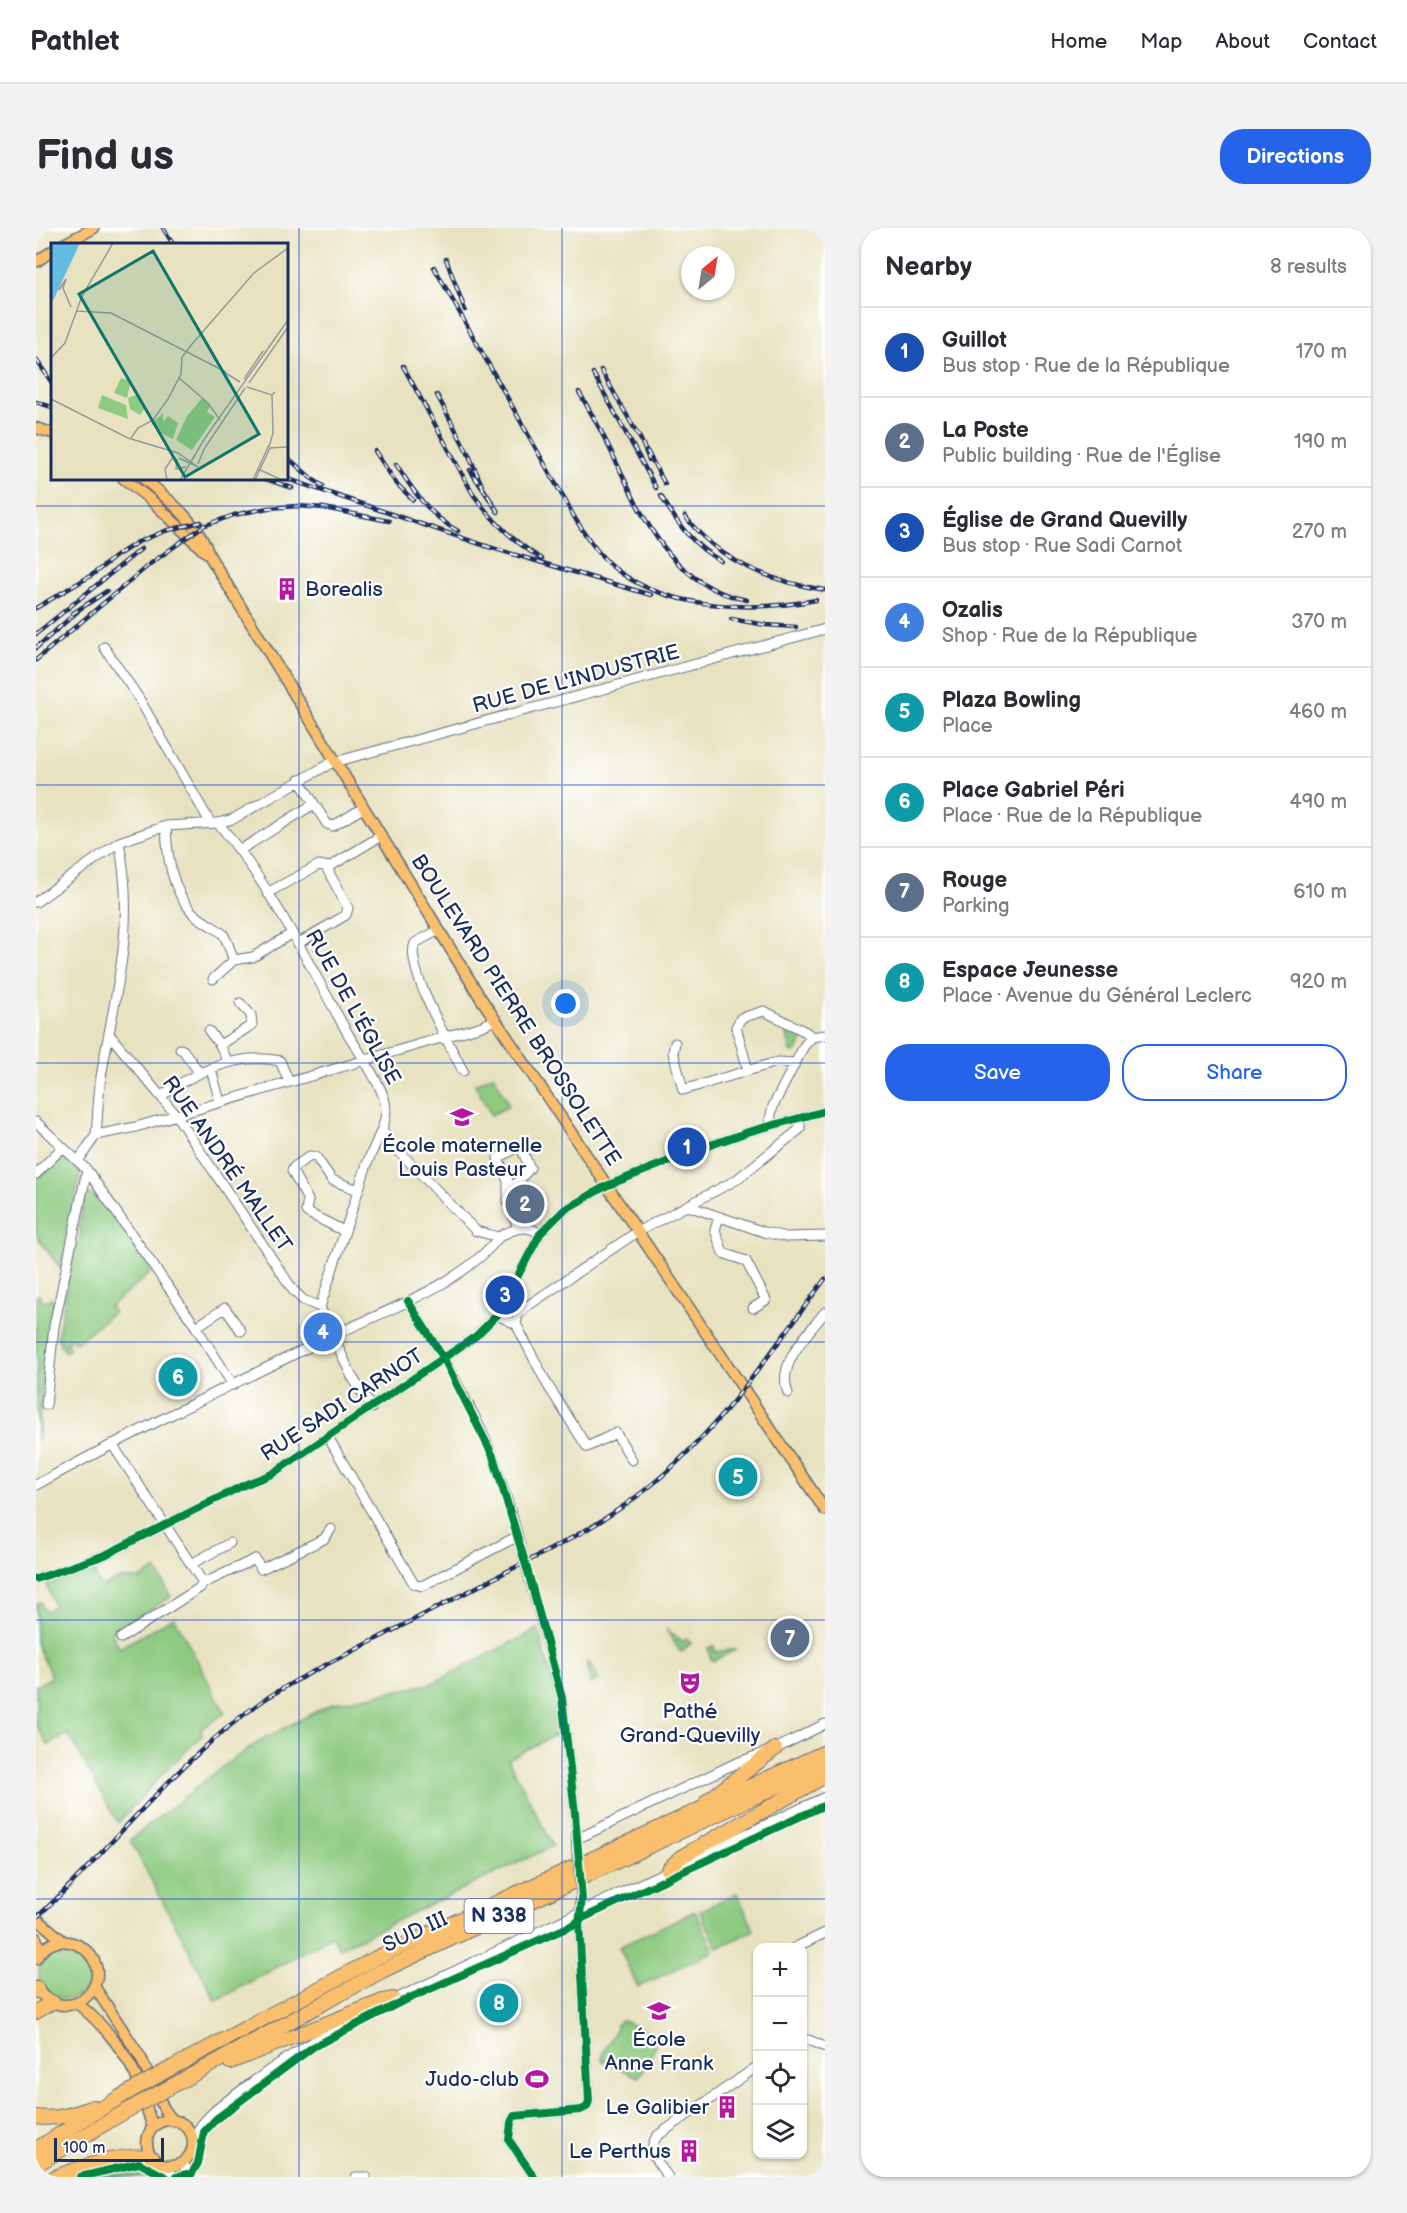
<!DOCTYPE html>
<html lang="en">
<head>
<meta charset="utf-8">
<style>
  :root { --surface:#fff; --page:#f2f2f3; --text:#2b2b33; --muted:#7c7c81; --line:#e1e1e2; --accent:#2563eb }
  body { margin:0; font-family:"Balsamiq Sans",sans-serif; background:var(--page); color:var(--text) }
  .controls { position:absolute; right:18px; bottom:18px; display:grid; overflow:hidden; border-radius:12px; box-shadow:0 2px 4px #0004 }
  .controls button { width:54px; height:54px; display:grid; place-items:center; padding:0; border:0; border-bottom:2px solid var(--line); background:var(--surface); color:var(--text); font:30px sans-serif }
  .compass { position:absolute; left:645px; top:18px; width:54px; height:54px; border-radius:50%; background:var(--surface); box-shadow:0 2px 4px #0004; rotate:30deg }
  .scale { position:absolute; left:18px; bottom:15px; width:110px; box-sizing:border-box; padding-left:6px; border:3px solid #1b2f5e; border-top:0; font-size:16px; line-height:21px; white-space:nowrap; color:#1b2f5e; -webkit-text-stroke:4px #fff; paint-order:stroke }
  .you { position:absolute; left:530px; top:776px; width:21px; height:21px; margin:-15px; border:4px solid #fff; border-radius:50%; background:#1a73e8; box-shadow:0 0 0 9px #1a73e833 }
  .badge { display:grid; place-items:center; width:39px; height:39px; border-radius:50%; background:var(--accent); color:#fff; font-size:20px; font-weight:700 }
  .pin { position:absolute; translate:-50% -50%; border:3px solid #fff; box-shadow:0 2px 6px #0006 }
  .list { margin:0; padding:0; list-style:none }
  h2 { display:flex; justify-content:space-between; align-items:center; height:78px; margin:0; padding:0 24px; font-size:26px }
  h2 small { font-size:20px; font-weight:400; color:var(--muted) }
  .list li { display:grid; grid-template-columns:39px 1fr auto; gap:18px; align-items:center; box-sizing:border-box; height:90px; padding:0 24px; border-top:2px solid var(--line) }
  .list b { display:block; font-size:22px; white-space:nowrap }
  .list p { margin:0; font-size:20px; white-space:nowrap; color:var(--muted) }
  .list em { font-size:20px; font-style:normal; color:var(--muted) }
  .actions { display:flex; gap:12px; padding:18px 24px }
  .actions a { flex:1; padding:14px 0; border:2px solid var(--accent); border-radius:24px; text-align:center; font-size:21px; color:var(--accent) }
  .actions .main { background:var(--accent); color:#fff }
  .icon { flex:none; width:33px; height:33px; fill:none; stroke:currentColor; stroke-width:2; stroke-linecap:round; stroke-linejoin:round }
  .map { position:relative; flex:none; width:789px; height:1949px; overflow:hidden; border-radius:24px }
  header { display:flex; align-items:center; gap:36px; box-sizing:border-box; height:84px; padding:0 30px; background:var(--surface); border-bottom:2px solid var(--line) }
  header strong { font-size:28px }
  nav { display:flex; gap:33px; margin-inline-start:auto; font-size:21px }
  .intro { display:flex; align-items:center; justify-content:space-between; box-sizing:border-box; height:144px; padding:0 36px }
  h1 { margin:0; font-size:42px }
  .button { padding:15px 27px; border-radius:24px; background:var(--accent); color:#fff; font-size:21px; font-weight:700 }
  main { display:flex; gap:36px; padding:0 36px }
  aside { flex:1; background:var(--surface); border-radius:24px; box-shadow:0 2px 4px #0004 }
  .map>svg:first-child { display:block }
  .green { fill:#8ecb81; stroke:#547d70; stroke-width:1.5 }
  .forest { fill:#72af6f; stroke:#466f66; stroke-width:1.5 }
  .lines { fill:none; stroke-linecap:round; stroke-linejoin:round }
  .minor-casing { stroke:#636e80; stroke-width:11 }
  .major-casing { stroke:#636e80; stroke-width:13 }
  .highway-casing { stroke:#636e80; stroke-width:16 }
  .minor { stroke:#fff; stroke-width:9 }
  .major { stroke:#f9bf6d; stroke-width:10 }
  .highway { stroke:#f9bf6d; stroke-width:14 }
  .rail-casing { stroke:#1b2f5e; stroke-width:4.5 }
  .rail { stroke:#fff; stroke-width:2; stroke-dasharray:7; stroke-linecap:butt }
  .minor-bridge-casing { stroke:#636e80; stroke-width:11; stroke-linecap:butt }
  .highway-bridge-casing { stroke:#636e80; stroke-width:16; stroke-linecap:butt }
  .minor-bridge { stroke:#fff; stroke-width:9 }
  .highway-bridge { stroke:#f9bf6d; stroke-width:14 }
  .cycleway-casing { stroke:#fff; stroke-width:11 }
  .cycleway { stroke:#00873e; stroke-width:8 }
  .grid { fill:none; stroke:#1d4ed8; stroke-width:1.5; stroke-opacity:0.55 }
  .labels { text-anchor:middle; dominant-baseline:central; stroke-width:4.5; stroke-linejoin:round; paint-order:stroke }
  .shield { fill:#fff; stroke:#5f6d8e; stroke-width:1.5 }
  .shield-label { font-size:20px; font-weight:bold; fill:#1b2f5e }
  .poi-label { font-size:21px; fill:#1b2f5e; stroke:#fff }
  .street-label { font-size:21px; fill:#1b2f5e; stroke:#fff }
  .inset-road { fill:none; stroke:#969a99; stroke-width:1.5 }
  .view { fill:#0f766e; fill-opacity:0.15; stroke:#0f766e; stroke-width:3 }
  .inset-edge { fill:none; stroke:#1b2f5e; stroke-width:3 }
</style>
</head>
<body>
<header>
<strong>Pathlet</strong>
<nav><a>Home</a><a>Map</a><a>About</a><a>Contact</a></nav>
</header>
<div class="intro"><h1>Find us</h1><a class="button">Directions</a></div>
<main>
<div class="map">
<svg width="789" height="1949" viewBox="0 0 789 1949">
  <rect width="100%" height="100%" fill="#fff"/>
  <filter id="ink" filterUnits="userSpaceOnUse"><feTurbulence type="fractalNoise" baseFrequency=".0167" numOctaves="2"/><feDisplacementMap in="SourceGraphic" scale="12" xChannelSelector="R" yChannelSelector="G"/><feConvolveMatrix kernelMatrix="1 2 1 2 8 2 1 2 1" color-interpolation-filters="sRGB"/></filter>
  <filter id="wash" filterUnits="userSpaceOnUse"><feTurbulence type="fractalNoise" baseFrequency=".008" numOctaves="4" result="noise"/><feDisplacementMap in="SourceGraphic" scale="24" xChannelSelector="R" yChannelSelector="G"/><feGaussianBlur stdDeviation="1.35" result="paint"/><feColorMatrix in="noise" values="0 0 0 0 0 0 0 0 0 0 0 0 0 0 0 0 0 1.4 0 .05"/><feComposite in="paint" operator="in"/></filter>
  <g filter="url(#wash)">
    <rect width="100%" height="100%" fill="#e8e2c0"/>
    <path class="green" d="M749,799L763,804L767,809L760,825L755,824Z
      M458,847L473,878L455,887L439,856Z
      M27,927L42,940L44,947L35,992L32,993L25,1041L0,1007V952Z
      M52,966L66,972L116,1044L73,1079L78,1084L40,1115L36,1110L30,1115L34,1120L30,1124L24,1116V1111H21L37,1024L40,1023L45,1003L42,999L49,968Z
      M3,1067L7,1074L16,1070L18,1075L13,1098L1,1214L0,1068Z
      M56,1341L65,1359L83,1351H104L120,1341L135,1369L75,1405L84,1420L138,1389L189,1485L165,1501L166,1508L126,1546L82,1595L32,1506L12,1517L0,1496V1458L16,1449L0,1415V1376L5,1374L9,1383L18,1378L11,1357Z
      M502,1401L522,1474L525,1504L472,1531L517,1618L303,1720L296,1708L180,1773L94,1612L194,1533L229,1510L297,1475L395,1456Z
      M630,1401L647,1414L650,1410L655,1415L646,1424L644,1423Z
      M678,1418L679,1424L701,1421L677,1433L675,1432L672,1420Z
      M551,1435H553L563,1452L554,1456Z
      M701,1665L718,1702L682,1720L664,1683Z
      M659,1683L678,1723L602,1759L583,1719Z
      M3 1745a26 26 0 1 1 52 0a26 26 0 1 1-52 0Z
      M585,1792L621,1808C621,1816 608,1844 602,1849L566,1832L567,1825L580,1801V1797Z"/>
    <path class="forest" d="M105,1942L113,1949H58Z"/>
  </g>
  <g filter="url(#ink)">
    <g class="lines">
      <g class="minor-casing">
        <path id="minor" d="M68,419L102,469L174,594
          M263,552L291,596L297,598L327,580
          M182,595C235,658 272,735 312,806C321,820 347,860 349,874C351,883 349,893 346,901L354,914L440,1003L463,1009C477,1001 490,995 504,1006
          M130,598C131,627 135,662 157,685C165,693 182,701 187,706C192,713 194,724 198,732
          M204,622L278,576
          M231,665L283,637L293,639L345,608
          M0,674L83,614L130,598L182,595L197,591L295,535L789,401
          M403,702L379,715C368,738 415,819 427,843
          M261,716L310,687L312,680L290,639
          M177,751L198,732L217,729L255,706
          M173,803L184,817
          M73,806L140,887L257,1062L267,1072L284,1079
          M639,815L637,824L647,862L741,834L759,835
          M144,821L147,822L163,844
          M192,834L184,817L216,797L215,787L204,775
          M175,841L184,874
          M712,842L700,799L705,790L728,783L770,804L776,809
          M125,868C159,844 201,824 244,833L253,854
          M0,894L51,942L160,1099L197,1157
          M736,897L734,891L737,878L768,818L776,809L789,807
          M60,907C62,886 62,864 66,843C80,761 100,698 83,614
          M42,933L60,907L100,899L446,798L459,792
          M0,946L27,919
          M472,965V953L462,930L484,918L494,940L472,965V973L482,1000
          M652,978L728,1004L750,1009L789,1008
          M683,989L679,1002L687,1025L710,1033L730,1072L717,1080
          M308,1003L272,985L270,983L272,972L256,943L258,939L274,928L280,929L296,952L322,962
          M372,1073L408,1131L439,1189L457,1228L477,1291L526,1470L539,1585L541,1625
          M461,1087L480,1096L511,1156L551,1219L580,1205L596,1232
          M480,1096L482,1087L487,1081L601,1004L700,952L764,901V890
          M160,1099L189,1080L205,1103
          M752,1165C740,1136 772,1106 789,1084
          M10,1177L18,1098L51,942
          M336,1180L315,1147L284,1079L332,933L346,901
          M292,1209L378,1356L386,1358L482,1308
          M76,1216L166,1353L165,1359L85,1410
          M0,1257C97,1204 197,1156 296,1108C350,1082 426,1057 463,1009
          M155,1336L194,1315
          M0,1351L69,1327L208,1257L236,1246L440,1108L461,1087L504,1006L528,982L570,958L666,920L712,904L789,883
          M166,1356L219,1331L225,1341L288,1311L295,1301
          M541,1611L698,1536L739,1521L789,1496
          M758,1720L789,1705
          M353,1774L789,1569
          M766,1812H773L789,1819
          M157,1911C168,1887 190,1874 210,1859C246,1832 284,1808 325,1788
          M148,1933L151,1949
          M132,1938L136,1949
          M320,1949H330
          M498,1949L473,1912L475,1894L478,1888L545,1882L551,1879L553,1873L543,1694L545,1665
          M632,1949C622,1934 610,1925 621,1908L722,1838"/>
      </g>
      <g class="major-casing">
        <path id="major" d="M28,16L58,0
          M0,34L16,23
          M0,200L16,205
          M87,250L116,273L168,323
          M107,250C131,270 164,296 173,327L444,769L789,1282
          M0,1690L27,1713
          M0,1710L5,1724
          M0,1731C23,1690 81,1729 54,1765C48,1772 39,1777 30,1777C16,1777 7,1770 0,1759
          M58,1758L105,1830L128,1881L137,1893
          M41,1775C67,1796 90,1824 103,1855C109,1869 111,1885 117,1899
          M111 1915a23 23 0 1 1 46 0a23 23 0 1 1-46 0Z"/>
      </g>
      <g class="highway-casing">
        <path id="highway" d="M671,1573L739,1521
          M632,1642L645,1629L789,1548
          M0,1763L1,1761
          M0,1784L16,1774
          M194,1834L347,1773L357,1771
          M137,1839L340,1730L789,1524
          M145,1853L348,1742L789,1536
          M0,1889C20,1892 38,1886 57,1879
          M0,1921L84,1869
          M0,1937L90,1883
          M19,1949C45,1940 89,1923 116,1930"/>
      </g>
      <use href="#minor" class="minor"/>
      <use href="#major" class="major"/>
      <use href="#highway" class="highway"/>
      <g class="rail-casing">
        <path id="rail" d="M127,0L137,16
          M410,31L429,82
          M398,39L540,292C551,309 562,326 577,339C629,382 717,384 780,372
          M0,131L16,155
          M367,138L437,266C456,293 478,314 506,331
          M565,142L605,212L613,232
          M557,145L620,260
          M543,164C553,181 563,199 572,217C603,280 631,358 711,372
          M401,167L432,225L447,260L462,284L434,242
          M0,174L16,179
          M339,223L360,255L377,272
          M611,223L629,256
          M250,228L275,250L287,258
          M360,236C377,263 394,288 422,303
          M227,250L256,260
          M249,250L453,319L615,367
          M625,268C641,295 657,318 685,333
          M649,288C682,333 736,354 789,362
          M0,380L56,347L80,328L102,314L129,303L165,294
          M36,386L71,363
          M695,391L730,397L760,399
          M0,406L105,321
          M0,420L42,383
          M0,432L114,336L167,298L198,287L232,280L262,278L288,280L353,293
          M0,1690C78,1619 140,1532 228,1472C258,1452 291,1436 323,1420C371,1395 418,1371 466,1346C510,1324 555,1302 596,1272C677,1213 730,1130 789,1051"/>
      </g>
      <use href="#rail" class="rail"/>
      <g class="minor-bridge-casing">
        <path id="minor-bridge" d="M541,1625L545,1665"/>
      </g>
      <g class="highway-bridge-casing">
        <path id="highway-bridge" d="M84,1869L137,1839
          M90,1883L145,1853"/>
      </g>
      <use href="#minor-bridge" class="minor-bridge"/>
      <use href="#highway-bridge" class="highway-bridge"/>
      <g class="cycleway-casing">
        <path id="cycleway" d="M372,1073L408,1131L457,1228L492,1344L526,1470L539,1585L546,1671L543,1694L553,1873L551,1879L545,1882L478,1888L475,1894L473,1912L498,1949
          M0,1351L69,1327L208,1257L236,1246L440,1108L461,1087L504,1006L528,982L570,958L666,920L712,904L789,883
          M44,1949L103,1935L130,1949
          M140,1949L150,1946L155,1947L162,1935L168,1904L180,1891L277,1819L365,1774L537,1697L547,1690L789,1577"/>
      </g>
      <use href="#cycleway" class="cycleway"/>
    </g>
  </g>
  <path class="grid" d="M263,0V1949M526,0V1949M0,278H789M0,557H789M0,835H789M0,1114H789M0,1392H789M0,1671H789"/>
  <defs>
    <g id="building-bare" transform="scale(1.8)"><path d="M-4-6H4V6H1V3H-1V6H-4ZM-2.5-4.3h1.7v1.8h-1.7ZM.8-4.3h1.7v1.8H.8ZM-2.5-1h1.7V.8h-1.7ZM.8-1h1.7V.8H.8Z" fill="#b5179e" stroke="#fff" stroke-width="2.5" paint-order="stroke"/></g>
    <g id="school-bare" transform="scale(1.8)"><path d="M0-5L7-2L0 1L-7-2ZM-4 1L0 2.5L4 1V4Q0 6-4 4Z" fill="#b5179e" stroke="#fff" stroke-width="2.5" paint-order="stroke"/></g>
    <g id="theatre-bare" transform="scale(1.8)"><path d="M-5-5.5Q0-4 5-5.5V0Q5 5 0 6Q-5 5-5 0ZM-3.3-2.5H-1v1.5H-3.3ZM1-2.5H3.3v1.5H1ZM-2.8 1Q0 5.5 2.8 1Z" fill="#b5179e" stroke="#fff" stroke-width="2.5" paint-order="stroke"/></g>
    <g id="stadium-bare" transform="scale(1.8)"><path d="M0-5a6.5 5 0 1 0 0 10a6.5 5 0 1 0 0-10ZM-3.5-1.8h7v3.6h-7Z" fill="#b5179e" stroke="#fff" stroke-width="2.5" paint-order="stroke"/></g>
  </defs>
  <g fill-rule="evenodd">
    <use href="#building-bare" x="251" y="361"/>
    <use href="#school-bare" x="426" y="889"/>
    <use href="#theatre-bare" x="654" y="1455"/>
    <use href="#school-bare" x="623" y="1783"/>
    <use href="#stadium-bare" x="501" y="1851"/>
    <use href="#building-bare" x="691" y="1879"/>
    <use href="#building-bare" x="653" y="1923"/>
  </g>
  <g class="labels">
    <rect class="shield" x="428.5" y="1671" width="69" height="34" rx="4.5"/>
    <g class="shield-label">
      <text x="463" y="1688">N 338</text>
    </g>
    <g class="poi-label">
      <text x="269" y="361" text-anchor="start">Borealis</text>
      <text x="426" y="917">École maternelle<tspan x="426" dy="24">Louis Pasteur</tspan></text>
      <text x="654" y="1483">Pathé<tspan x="654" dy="24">Grand-Quevilly</tspan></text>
      <text x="623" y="1811">École<tspan x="623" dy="24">Anne Frank</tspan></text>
      <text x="483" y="1851" text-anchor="end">Judo-club</text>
      <text x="673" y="1879" text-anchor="end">Le Galibier</text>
      <text x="635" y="1923" text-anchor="end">Le Perthus</text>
    </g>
    <g class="street-label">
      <text transform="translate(540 451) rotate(-15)">RUE DE L'INDUSTRIE</text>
      <text transform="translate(317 779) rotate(61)">RUE DE L'ÉGLISE</text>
      <text transform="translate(480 782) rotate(57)">BOULEVARD PIERRE BROSSOLETTE</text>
      <text transform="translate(191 936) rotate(55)">RUE ANDRÉ MALLET</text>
      <text transform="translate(306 1177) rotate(-33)">RUE SADI CARNOT</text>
      <text transform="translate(379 1704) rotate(-25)">SUD III</text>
    </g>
  </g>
  <g transform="translate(15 15)">
    <rect width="237" height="237" fill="#e8e2c0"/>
    <path d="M70,135L80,138L76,155L63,150ZM88,151L94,165L89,172L79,166L77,155ZM51,152L75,162L77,176L47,165ZM151,155L159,163L156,169L164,174L141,207L125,197L136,173ZM112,170V179L117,173L127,180L122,196L107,189L108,186L100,181Z" fill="#8ecb81"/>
    <path d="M0,0H29L0,62Z" fill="#65bce2"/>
    <path class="inset-road" d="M8,47L15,36L12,45L20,64M26,68L60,70L175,129M0,115L14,100L31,53L62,0M173,129L189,139M128,135L157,160L169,177M193,136L212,108M198,140L237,84M196,144L221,152L224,149M0,156L77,195L127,210L147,224L128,215M80,195L87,185L102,177L117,156L130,131L131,114L141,101L203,30L237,5M218,204L222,190L221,152M126,216L125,226L135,224M147,221L153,206L194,145M207,226L231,237M116,237L114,226L122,214M129,237L154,195L237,77M202,237L218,202M204,237L219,205L237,204"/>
    <path class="view" d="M102,8L208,191L134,234L28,51Z"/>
    <rect width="237" height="237" class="inset-edge"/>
  </g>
</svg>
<div class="controls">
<button>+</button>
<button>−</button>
<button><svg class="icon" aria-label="locate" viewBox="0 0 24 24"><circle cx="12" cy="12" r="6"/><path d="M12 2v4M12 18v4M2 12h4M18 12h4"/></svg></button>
<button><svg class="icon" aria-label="layers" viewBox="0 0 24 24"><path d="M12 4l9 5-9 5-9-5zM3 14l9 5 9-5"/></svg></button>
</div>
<svg class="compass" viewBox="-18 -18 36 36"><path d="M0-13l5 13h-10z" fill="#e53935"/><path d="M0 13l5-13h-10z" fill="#7c7c81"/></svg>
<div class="scale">100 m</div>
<div class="you"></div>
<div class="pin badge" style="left:651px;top:919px;background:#1a4fb4">1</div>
<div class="pin badge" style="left:489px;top:976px;background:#5c6f8a">2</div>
<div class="pin badge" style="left:469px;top:1067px;background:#1a4fb4">3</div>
<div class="pin badge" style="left:287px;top:1104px;background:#3f7fe0">4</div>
<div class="pin badge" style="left:702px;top:1249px;background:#0f9aa8">5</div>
<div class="pin badge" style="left:142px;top:1149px;background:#0f9aa8">6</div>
<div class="pin badge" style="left:754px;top:1410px;background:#5c6f8a">7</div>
<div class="pin badge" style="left:463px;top:1775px;background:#0f9aa8">8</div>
</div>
<aside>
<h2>Nearby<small>8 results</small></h2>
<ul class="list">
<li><span class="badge" style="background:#1a4fb4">1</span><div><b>Guillot</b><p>Bus stop · Rue de la République</p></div><em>170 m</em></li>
<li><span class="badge" style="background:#5c6f8a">2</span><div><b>La Poste</b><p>Public building · Rue de l'Église</p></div><em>190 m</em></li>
<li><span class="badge" style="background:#1a4fb4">3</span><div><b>Église de Grand Quevilly</b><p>Bus stop · Rue Sadi Carnot</p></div><em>270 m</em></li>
<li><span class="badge" style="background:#3f7fe0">4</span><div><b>Ozalis</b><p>Shop · Rue de la République</p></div><em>370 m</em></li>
<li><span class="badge" style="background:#0f9aa8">5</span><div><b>Plaza Bowling</b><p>Place</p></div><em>460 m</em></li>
<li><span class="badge" style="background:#0f9aa8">6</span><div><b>Place Gabriel Péri</b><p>Place · Rue de la République</p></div><em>490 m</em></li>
<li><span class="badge" style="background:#5c6f8a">7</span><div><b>Rouge</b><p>Parking</p></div><em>610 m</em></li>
<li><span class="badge" style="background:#0f9aa8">8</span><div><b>Espace Jeunesse</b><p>Place · Avenue du Général Leclerc</p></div><em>920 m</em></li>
</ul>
<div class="actions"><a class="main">Save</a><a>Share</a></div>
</aside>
</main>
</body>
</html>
